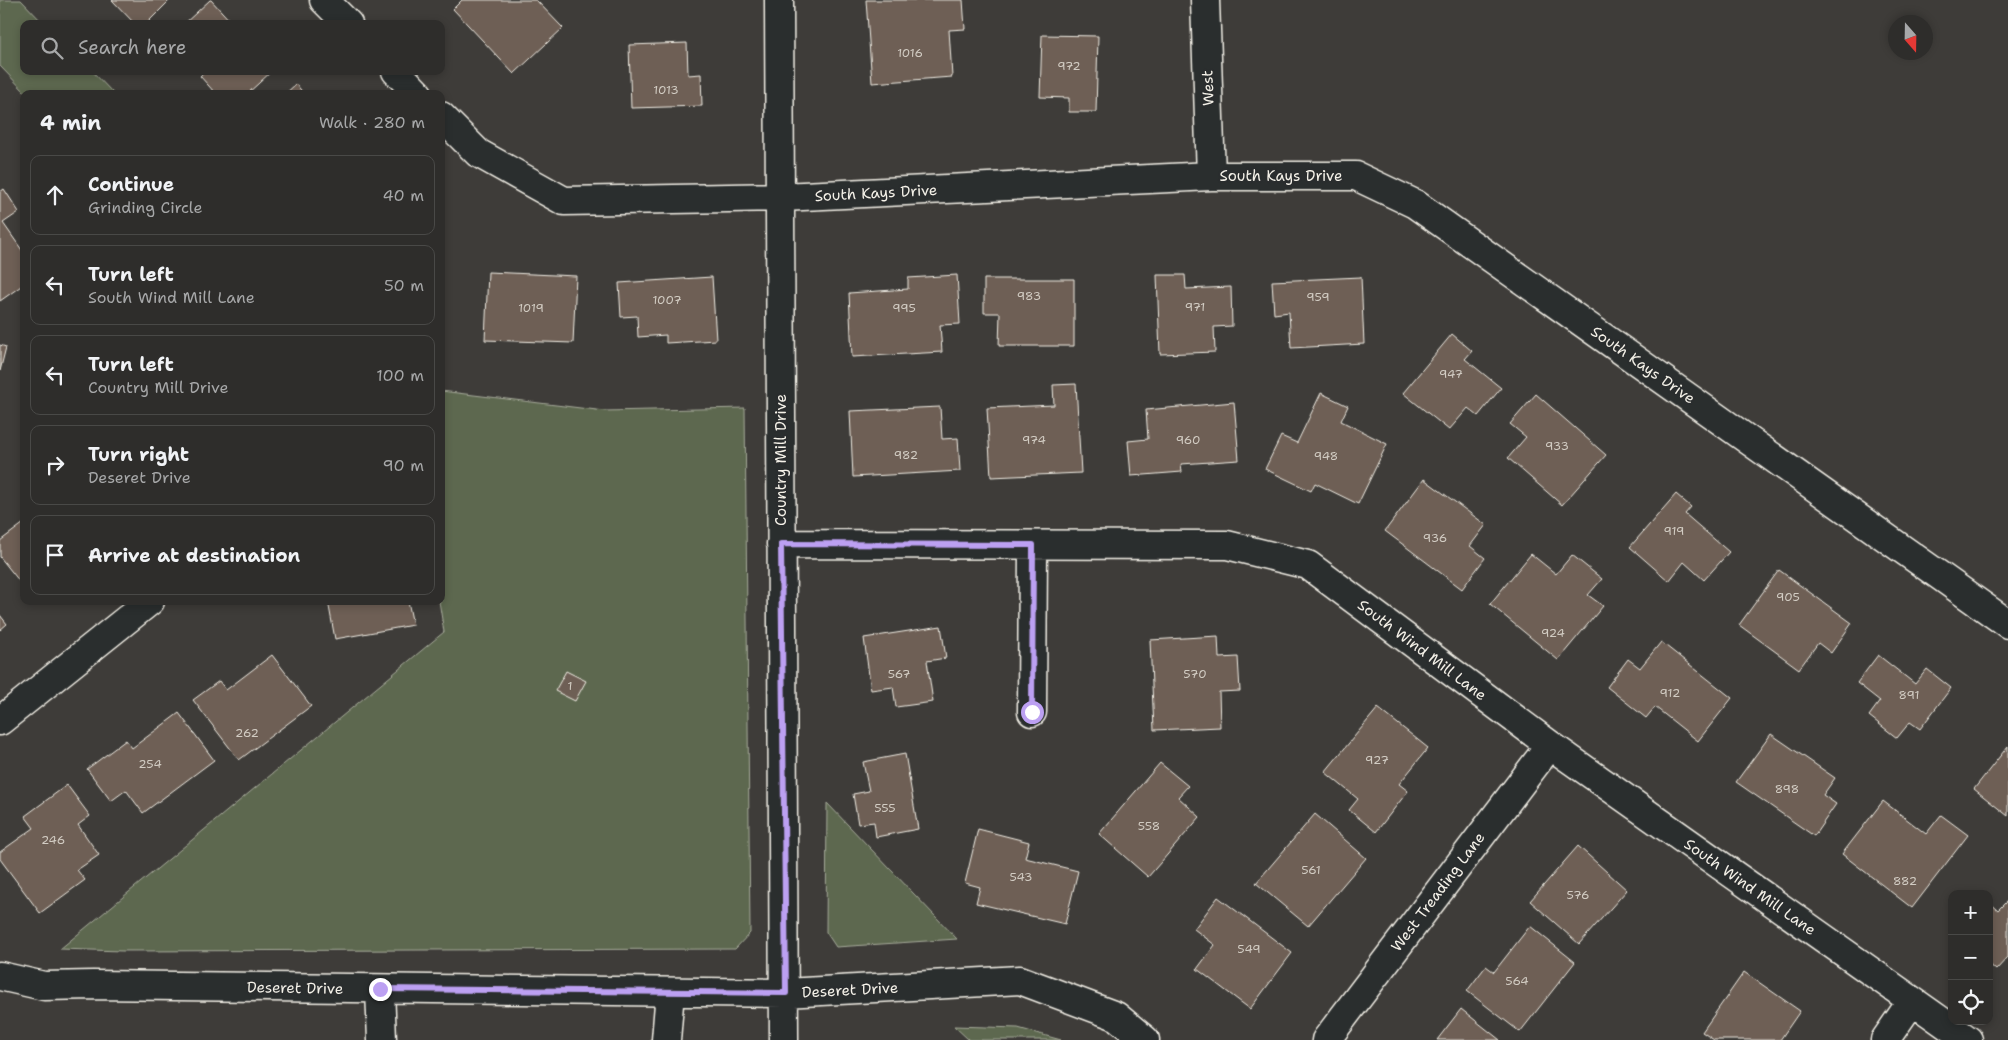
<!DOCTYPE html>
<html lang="en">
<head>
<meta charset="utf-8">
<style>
  :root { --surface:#2e2d2b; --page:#363533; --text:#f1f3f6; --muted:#a7a8a9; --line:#494947 }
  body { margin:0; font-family:"Shantell Sans",sans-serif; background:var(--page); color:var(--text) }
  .controls { position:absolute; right:15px; bottom:15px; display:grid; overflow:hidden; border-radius:10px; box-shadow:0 2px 8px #0003 }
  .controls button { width:45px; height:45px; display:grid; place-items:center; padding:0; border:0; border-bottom:1px solid var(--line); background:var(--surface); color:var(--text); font:25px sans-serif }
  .compass { position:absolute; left:1888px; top:15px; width:45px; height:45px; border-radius:50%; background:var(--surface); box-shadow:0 2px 8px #0003; rotate:160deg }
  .stop { position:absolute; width:15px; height:15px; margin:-11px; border:4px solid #bca0f2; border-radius:50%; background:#fff }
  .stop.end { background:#bca0f2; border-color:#fff; box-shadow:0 1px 5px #0008 }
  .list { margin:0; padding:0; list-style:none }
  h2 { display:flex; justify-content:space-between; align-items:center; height:65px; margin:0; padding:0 20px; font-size:21px }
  h2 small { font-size:16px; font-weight:400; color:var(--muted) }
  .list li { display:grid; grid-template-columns:32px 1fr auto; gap:15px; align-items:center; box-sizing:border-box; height:80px; margin:0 10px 10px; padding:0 10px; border:1px solid var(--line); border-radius:10px }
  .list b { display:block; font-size:19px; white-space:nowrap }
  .list p { margin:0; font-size:16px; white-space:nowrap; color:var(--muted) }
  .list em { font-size:16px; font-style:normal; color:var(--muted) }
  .icon { flex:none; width:28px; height:28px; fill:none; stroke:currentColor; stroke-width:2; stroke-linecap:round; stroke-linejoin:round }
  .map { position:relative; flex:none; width:2008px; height:1040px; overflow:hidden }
  .search { position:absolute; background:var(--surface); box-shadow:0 2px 8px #0003; left:20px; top:20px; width:425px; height:55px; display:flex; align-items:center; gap:12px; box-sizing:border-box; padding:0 18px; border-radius:10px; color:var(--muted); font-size:19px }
  .panel { position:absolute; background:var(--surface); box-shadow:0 2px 8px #0003; left:20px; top:90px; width:425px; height:515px; border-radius:10px }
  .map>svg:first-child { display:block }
  .green { fill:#5d684f; stroke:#a8ac9c }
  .building { fill:#6e5e54; stroke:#f4f1e8 }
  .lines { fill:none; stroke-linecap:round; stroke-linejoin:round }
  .minor-casing { stroke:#f4f1e8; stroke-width:31 }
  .minor { stroke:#2a2d2e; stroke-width:28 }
  .route { stroke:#bca0f2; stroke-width:6 }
  .labels { text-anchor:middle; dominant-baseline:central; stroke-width:4.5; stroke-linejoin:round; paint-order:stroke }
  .number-label { font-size:12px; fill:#d2ccc3 }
  .street-label { font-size:15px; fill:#f4f1e8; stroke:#2a2d2e }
</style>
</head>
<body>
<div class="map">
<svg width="2008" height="1040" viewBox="0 0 2008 1040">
  <rect width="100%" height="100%" fill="#3e3c39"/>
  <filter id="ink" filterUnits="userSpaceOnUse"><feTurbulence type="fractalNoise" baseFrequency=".02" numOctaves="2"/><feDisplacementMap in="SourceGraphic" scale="10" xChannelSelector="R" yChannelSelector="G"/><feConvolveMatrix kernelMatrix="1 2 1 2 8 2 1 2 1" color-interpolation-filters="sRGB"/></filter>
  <g filter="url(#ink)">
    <path class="green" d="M0,0H21L44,24H24V71H92L114,94H27L0,66Z
      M441,391L605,411L745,408L750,933L735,949L122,951L60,949L444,632L439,601H441Z
      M827,803L957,939L836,947L826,932Z
      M954,1026L1018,1028L1061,1040H969Z"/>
    <path class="building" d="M112,0H170L146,24H135Z
      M211,0L233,24H184L210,0Z
      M462,0H536L563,28L514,74L453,9Z
      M866,0H963L965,29L949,30L952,77L872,83Z
      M1042,35L1098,36L1096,112H1069V98L1040,97Z
      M687,43L688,75L701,74L702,106L631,108L629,45Z
      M201,71H272L247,94H216L200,76L203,73Z
      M296,84L304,94H285Z
      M4,189L19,212L3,223L24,253V284L0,301V192Z
      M488,272L576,276L573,343L485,340Z
      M957,275L960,324L940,325L942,352L852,357L849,293L908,289V278Z
      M1157,275H1185L1186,289L1231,287L1232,326L1214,327L1215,352L1160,354Z
      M712,277L716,340L666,343V335L638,337L637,316L621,317L619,283Z
      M1361,277L1364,344L1291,348L1289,312L1274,314L1272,281Z
      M984,279H1074V346H999L1000,313H984Z
      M1452,334L1472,351L1465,359L1501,388L1478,416L1468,408L1449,430L1403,393Z
      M0,345L6,347L0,371Z
      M1076,384L1081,473L991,477L987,408L1054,405L1053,385Z
      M1321,393L1348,406L1341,421L1387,444L1358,504L1315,483L1311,491L1265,469L1281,436L1297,443Z
      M1536,394L1606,455L1562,505L1508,458L1526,437L1510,424Z
      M1234,402L1239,460L1181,464L1182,472L1131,476L1128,441L1148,439L1146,410Z
      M940,407L942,439L958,438L960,471L853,477L850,411Z
      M1424,479L1486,525L1470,546L1485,558L1462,589L1385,531Z
      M1676,494L1691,507L1685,514L1729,552L1704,580L1684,562L1669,581L1630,547Z
      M24,523V587L0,557V541Z
      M1531,554L1556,574L1572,555L1602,579L1588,595L1603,606L1558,660L1490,604Z
      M1779,570L1852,623L1831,653L1818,643L1799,669L1739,625Z
      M328,601H408L413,625L335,639Z
      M0,615L7,624L0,630Z
      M941,626L946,658L927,661L933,702L896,707L893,687L871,690L864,638Z
      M1218,636L1219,658L1238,657L1240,691L1219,692L1220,727L1154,730L1150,640Z
      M1661,642L1732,698L1698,741L1655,707L1646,718L1607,687L1628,659L1640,668Z
      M272,655L311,706L239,760L193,700L219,681L226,690Z
      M1878,655L1915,684L1927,669L1951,688L1920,729L1910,722L1897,738L1869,716L1880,701L1857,683Z
      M566,671L586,681L575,701L555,691Z
      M1378,708L1428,748L1399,784L1408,791L1376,832L1349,810L1358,799L1325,772Z
      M179,713L214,760L143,813L126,790L111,801L87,769L126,740L132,748Z
      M1771,734L1835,778L1823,795L1836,804L1814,836L1736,782Z
      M2008,746V816L1974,789Z
      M905,754L918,829L876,837L874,822L858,824L853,794L869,791L863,762Z
      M1160,763L1188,786L1178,797L1200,817L1148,877L1099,834Z
      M67,785L90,816L78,825L99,855L77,870L85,880L40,913L0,859V852L34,828L25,816Z
      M1883,801L1926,834L1941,815L1968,835L1912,908L1842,854Z
      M1315,814L1366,858L1308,926L1256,883Z
      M978,829L1029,842L1025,858L1078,871L1065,924L976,903L980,887L965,883Z
      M1578,846L1627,890L1579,944L1530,901Z
      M1218,897L1292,953L1250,1009L1197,969L1215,945L1194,929Z
      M2008,900V957L1996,970L1989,964V902L1998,910Z
      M1530,926L1575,962L1520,1032L1467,991L1486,966L1494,972Z
      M1744,972L1800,1011L1780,1040H1714L1702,1032Z
      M1461,1009L1500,1040H1437Z"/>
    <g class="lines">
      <g class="minor-casing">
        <path id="minor" d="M324,0L348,24
          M779,0L784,1040
          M1205,0L1211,176
          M396,71L418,94
          M441,116L478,153L564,201L782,197L1211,176H1356L1415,204L2008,624
          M781,544L1227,545L1308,565L1550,745L1968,1040
          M1032,712L1033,545
          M0,721L150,601
          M0,976L44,986L93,985L785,993L1020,980L1116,1016L1145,1040
          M380,989L382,1040
          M666,1040L670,992
          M1326,1040L1550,745
          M1885,1040L1912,1001"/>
      </g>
      <use href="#minor" class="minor"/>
    </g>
  </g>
  <g class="lines" filter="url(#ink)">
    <path class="route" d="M380,989L786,993L781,544L1033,545L1032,712"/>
  </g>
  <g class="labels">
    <g class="number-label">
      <text x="910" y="53">1016</text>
      <text x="1069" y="66">972</text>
      <text x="666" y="90">1013</text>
      <text x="1029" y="296">983</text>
      <text x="1318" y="297">959</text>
      <text x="667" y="300">1007</text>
      <text x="1195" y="307">971</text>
      <text x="531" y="308">1019</text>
      <text x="904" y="308">995</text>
      <text x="1451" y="374">947</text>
      <text x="1034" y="440">974</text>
      <text x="1188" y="440">960</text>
      <text x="1557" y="446">933</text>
      <text x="906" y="455">982</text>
      <text x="1326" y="456">948</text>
      <text x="1674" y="531">919</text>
      <text x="1435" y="538">936</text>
      <text x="1788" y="597">905</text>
      <text x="1553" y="633">924</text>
      <text x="899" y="674">567</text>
      <text x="1195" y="674">570</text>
      <text x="570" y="686">1</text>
      <text x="1670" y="693">912</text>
      <text x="1909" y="695">891</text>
      <text x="247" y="733">262</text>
      <text x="1377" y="760">927</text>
      <text x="150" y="764">254</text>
      <text x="1787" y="789">898</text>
      <text x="885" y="808">555</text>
      <text x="1149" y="826">558</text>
      <text x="53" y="840">246</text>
      <text x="1311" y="870">561</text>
      <text x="1021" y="877">543</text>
      <text x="1905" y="881">882</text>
      <text x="1578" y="895">576</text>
      <text x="1249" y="949">549</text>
      <text x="1517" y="981">564</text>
    </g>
    <g class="street-label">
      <text transform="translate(1208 88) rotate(-92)">West</text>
      <text x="1281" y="176">South Kays Drive</text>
      <text transform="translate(876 193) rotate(-3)">South Kays Drive</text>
      <text transform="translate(1643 365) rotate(35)">South Kays Drive</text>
      <text transform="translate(781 460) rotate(-90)">Country Mill Drive</text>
      <text transform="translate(1422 650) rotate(37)">South Wind Mill Lane</text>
      <text transform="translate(1750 887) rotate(35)">South Wind Mill Lane</text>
      <text transform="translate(1438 892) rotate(-53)">West Treading Lane</text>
      <text transform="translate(295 988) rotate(1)">Deseret Drive</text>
      <text transform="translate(850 990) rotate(-3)">Deseret Drive</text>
    </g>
  </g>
</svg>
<div class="controls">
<button>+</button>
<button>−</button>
<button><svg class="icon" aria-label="locate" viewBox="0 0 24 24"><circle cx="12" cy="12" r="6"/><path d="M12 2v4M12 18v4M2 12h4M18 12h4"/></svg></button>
</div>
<svg class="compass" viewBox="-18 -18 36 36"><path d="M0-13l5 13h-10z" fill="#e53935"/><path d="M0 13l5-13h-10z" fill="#a7a8a9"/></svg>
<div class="stop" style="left:1032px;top:712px"></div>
<div class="stop end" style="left:380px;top:989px"></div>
<div class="search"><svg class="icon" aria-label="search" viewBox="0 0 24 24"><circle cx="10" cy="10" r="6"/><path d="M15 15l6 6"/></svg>Search here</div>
<section class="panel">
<h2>4 min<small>Walk · 280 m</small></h2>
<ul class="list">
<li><svg class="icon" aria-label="ahead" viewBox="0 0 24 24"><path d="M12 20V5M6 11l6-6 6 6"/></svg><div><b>Continue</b><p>Grinding Circle</p></div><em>40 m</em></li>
<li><svg class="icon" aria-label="left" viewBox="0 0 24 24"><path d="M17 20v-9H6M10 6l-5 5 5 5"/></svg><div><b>Turn left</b><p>South Wind Mill Lane</p></div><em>50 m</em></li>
<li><svg class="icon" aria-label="left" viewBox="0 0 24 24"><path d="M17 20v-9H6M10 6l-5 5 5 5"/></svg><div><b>Turn left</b><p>Country Mill Drive</p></div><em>100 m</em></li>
<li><svg class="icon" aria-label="right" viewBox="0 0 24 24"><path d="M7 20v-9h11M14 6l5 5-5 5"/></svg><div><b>Turn right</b><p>Deseret Drive</p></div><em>90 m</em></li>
<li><svg class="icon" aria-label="arrive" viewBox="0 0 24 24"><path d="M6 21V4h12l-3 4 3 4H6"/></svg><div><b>Arrive at destination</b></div></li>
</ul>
</section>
</div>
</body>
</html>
